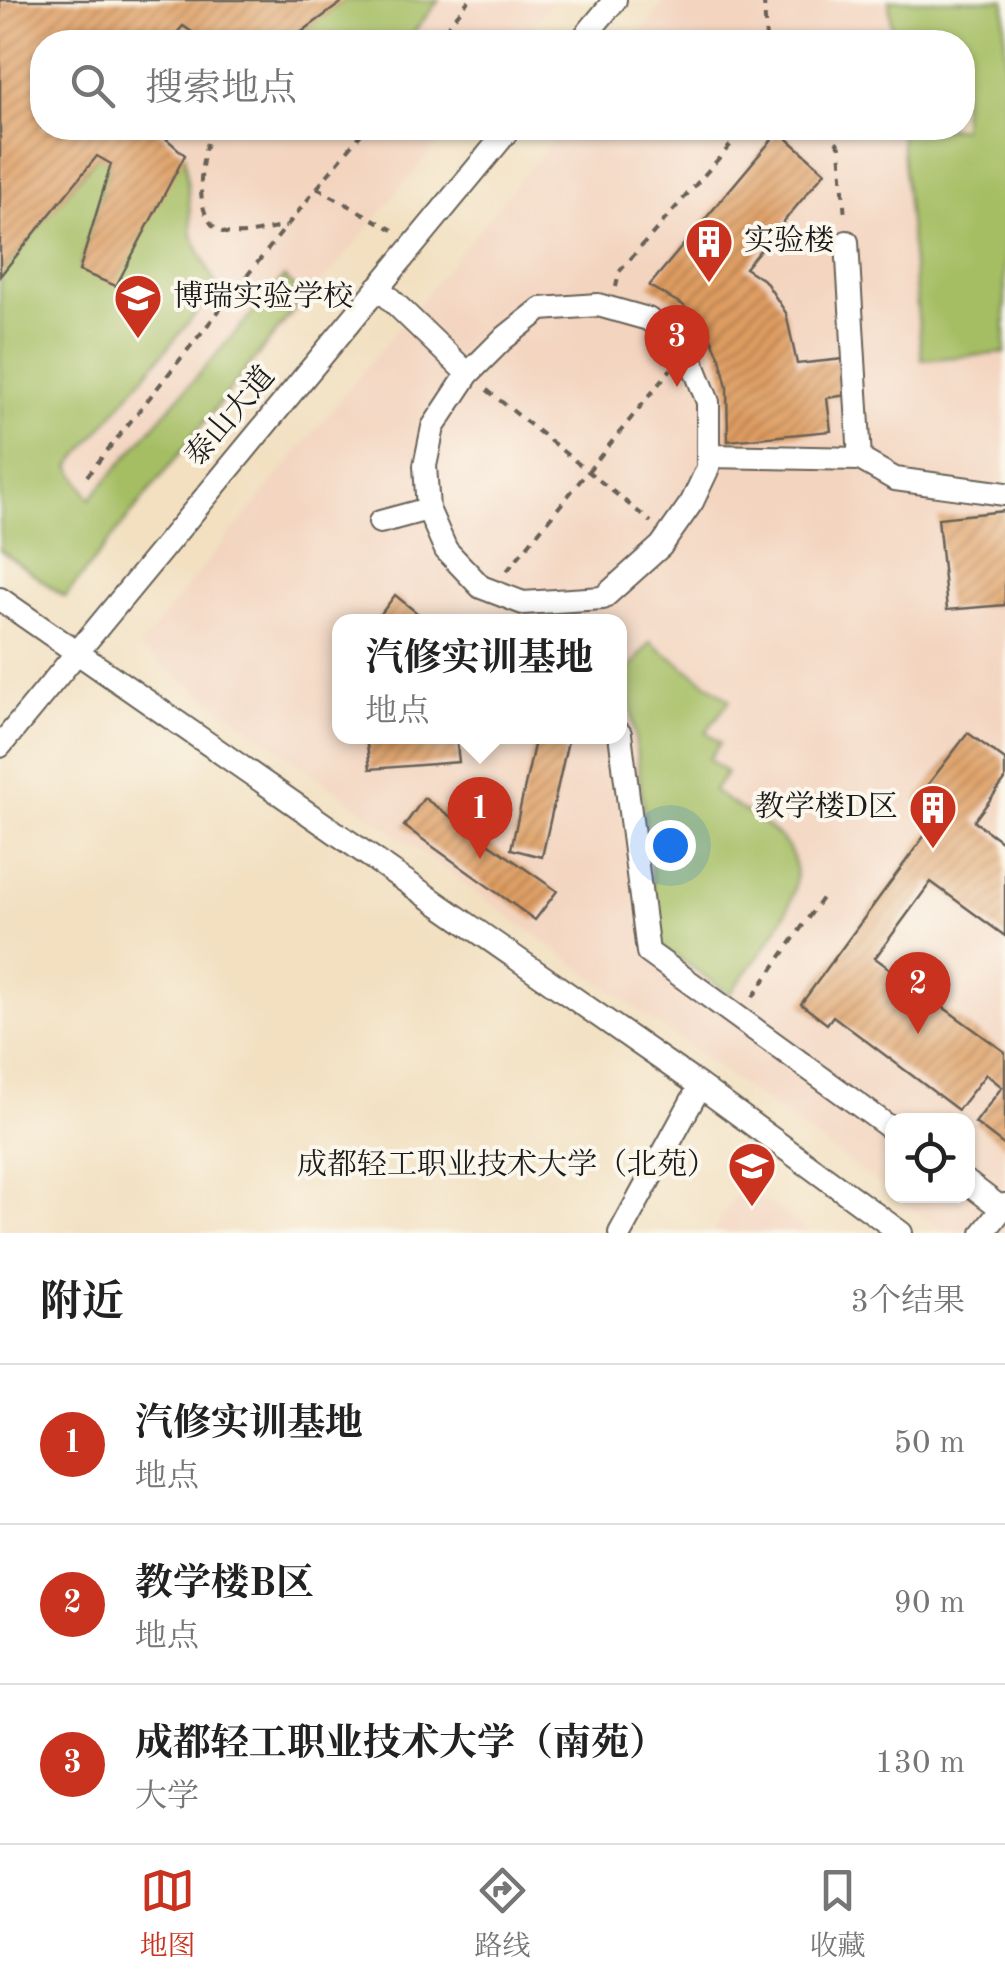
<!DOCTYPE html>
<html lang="zh">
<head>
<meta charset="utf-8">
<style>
  :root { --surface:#fff; --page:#f2f2f2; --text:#222; --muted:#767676; --line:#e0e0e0; --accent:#c8321e }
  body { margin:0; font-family:"Old Standard TT","Noto Serif SC",serif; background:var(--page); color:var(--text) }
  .controls { position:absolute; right:30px; bottom:30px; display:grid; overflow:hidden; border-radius:20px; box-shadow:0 2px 8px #0004 }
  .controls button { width:90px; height:90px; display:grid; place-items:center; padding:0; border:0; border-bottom:2px solid var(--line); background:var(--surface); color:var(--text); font:50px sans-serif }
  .you { position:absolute; left:670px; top:845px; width:35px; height:35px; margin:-25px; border:8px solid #fff; border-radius:50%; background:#1a73e8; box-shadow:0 0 0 15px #1a73e833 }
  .badge { display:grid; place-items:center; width:65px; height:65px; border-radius:50%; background:var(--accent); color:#fff; font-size:32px; font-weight:700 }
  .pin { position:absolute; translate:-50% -82px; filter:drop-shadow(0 2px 5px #0008) }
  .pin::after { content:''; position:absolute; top:52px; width:35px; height:30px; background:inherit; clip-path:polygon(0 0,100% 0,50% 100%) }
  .popup { position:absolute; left:332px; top:614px; width:295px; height:130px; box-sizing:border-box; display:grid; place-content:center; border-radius:20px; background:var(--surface); filter:drop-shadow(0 2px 8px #0005); font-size:32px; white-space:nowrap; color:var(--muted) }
  .popup b { font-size:38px; color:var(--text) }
  .popup::after { content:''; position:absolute; left:50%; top:100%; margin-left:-20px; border:20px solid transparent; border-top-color:var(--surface) }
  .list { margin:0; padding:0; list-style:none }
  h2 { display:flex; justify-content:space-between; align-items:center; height:130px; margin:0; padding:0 40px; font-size:42px }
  h2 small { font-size:32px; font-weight:400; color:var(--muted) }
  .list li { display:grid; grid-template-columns:65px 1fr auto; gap:30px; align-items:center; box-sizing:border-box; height:160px; padding:0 40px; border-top:2px solid var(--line) }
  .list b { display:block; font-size:38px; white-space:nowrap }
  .list p { margin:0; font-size:32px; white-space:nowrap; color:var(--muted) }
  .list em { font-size:32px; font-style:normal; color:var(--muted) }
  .icon { flex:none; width:55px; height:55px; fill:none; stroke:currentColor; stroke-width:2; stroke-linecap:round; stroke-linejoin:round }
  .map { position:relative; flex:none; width:1005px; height:1233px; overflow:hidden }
  .search { position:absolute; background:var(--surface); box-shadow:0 2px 8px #0004; left:30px; right:30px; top:30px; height:110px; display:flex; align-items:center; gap:25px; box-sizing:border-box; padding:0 35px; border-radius:40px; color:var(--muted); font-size:38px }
  .sheet { height:610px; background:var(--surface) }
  nav { display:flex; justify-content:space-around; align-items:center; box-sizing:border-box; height:140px; border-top:2px solid var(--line); background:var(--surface); font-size:28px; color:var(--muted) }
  nav a { display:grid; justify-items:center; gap:5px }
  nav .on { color:var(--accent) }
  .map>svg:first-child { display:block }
  .built { fill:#f3d4bf; fill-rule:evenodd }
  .green { fill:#a5be64; stroke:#606d40; stroke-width:2.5 }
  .building { fill:url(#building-hatch) }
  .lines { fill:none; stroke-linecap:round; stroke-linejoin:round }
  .minor-casing { stroke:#676156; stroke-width:26 }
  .path { stroke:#676156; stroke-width:4; stroke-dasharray:8 8; stroke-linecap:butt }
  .minor { stroke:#fff; stroke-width:22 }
  .labels { text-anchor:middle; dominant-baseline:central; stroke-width:8; stroke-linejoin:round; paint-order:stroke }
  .poi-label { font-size:30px; fill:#1c1c1c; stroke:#fbf7ec; text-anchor:start }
  .street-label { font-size:30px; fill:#1c1c1c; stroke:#fbf7ec }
</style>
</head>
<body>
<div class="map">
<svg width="1005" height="1233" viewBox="0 0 1005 1233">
  <defs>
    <pattern id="building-hatch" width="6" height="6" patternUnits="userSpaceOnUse" patternTransform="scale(2.5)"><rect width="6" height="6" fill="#de9c61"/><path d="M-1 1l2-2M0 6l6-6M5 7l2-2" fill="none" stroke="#b37e4f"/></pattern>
  </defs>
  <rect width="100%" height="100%" fill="#fbf7ec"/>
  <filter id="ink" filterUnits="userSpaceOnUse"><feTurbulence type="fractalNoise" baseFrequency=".01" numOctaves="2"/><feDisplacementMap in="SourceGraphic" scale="20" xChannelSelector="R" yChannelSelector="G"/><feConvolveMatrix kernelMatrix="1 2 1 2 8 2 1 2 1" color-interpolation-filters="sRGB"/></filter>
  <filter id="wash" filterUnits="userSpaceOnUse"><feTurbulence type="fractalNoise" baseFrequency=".0048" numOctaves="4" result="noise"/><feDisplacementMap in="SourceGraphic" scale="40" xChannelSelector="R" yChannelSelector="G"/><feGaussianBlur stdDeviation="2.25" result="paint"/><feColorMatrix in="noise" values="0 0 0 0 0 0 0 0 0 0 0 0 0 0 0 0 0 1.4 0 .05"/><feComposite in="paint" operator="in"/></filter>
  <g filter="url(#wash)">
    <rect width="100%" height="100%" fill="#f2e0c1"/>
    <path class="built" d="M0,0H555L520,42H42V128H450L63,599L0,552Z
      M667,0H1005V1233H946L894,1196H968V1120H892V1194L138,647L562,128H962V42H632ZM340,622H620V736H340Z
      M741,1184L810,1233H713Z"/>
    <path class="green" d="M345,0H439L406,42H288Z
      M889,0H1005V353L922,360L900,128H962V42H893Z
      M98,155L111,164L79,270L185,155L192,235L217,288L70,466L90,499L284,277L305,296L65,597L0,550V275Z
      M650,642L730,700L706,732L720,743L709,759L727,773L713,791C735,807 766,822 784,842C823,888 756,957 730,994L660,945L627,673Z"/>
    <g id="blocks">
      <path class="building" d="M0,0H345L288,42H207L183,26L169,42H42V128H154L185,155L116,286L79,271L111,164L97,156L0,276Z
        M779,131L825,172L745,268L765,281L786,313L797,364L844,359L847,395L827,398L831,431L728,441L727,387L720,358L710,336L683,305L649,286Z
        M1005,511V605L947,610L938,518Z
        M395,595L428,622H375Z
        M968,733L1005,760V780L974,821L1005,844V936L931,882L875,958L1005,1052V1146L975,1123L1002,1087L986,1074L958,1110L833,1016L827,1024L801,1004L939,816L916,800Z
        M366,736H456L459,762L370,769Z
        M536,736H569L542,857L511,849Z
        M424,798L557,891L535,920L404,826Z"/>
    </g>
  </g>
  <g filter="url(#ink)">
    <use href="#blocks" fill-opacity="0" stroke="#676156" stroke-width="2.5"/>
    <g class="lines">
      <g class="minor-casing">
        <path id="minor" d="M580,42L615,0
          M847,242L860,459
          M378,287L468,374
          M598,305L648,319L687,349L708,402V468L692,502L661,546L603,598L523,603L481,587L446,550L428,509L425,466L433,427L468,374L502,340L541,309Z
          M708,456L860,459L895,479L1005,494
          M380,522L428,509
          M0,599L700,1086L901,1233
          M620,734L648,952L892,1129
          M0,746L510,128
          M968,1183L1001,1208
          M620,1233L700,1086
          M983,1233L1005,1205"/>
      </g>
      <path class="path" d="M764,0L766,42
        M435,42L469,0
        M212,128C200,155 188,231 232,234C250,236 267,228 286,227
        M827,128L840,147L845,219
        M317,188L366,128
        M616,287L619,272L735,140L742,128
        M487,390L651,522
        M87,476L317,188L393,230
        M507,571L671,369
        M753,997L822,898"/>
      <use href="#minor" class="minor"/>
    </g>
  </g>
  <defs>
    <g id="building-pin" transform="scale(2.5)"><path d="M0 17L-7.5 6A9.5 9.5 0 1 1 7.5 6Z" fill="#c8321e" stroke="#fbf7ec"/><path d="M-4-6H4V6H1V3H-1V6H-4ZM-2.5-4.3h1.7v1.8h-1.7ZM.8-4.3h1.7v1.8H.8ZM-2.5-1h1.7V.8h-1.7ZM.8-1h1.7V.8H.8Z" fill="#fff"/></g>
    <g id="school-pin" transform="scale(2.5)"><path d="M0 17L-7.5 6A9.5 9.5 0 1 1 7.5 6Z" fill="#c8321e" stroke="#fbf7ec"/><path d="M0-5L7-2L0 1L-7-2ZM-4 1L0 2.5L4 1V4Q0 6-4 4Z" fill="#fff"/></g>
    <g id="university-pin" transform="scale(2.5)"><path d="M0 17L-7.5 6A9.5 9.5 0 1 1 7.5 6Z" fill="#c8321e" stroke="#fbf7ec"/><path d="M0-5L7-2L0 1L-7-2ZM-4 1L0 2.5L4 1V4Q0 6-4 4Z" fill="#fff"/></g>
  </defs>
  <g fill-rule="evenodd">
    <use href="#building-pin" x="709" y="242"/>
    <use href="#school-pin" x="138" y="298"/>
    <use href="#building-pin" x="933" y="808"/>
    <use href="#university-pin" x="752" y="1166"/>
  </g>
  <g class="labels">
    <g class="poi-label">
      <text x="744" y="242">实验楼</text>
      <text x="173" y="298">博瑞实验学校</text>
      <text x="898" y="808" text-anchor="end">教学楼D区</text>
      <text x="717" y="1166" text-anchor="end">成都轻工职业技术大学（北苑）</text>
    </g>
    <g class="street-label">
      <text transform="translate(231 417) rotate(-50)">泰山大道</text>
    </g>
  </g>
</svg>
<div class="controls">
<button><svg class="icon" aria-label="locate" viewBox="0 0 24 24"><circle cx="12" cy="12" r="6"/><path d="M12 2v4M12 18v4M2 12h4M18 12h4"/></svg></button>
</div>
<div class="you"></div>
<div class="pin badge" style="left:480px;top:859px">1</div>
<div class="popup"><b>汽修实训基地</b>地点</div>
<div class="pin badge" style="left:918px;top:1034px">2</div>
<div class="pin badge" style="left:677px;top:387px">3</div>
<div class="search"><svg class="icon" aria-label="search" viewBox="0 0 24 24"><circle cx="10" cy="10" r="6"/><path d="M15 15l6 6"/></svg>搜索地点</div>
</div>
<section class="sheet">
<h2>附近<small>3个结果</small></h2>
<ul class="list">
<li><span class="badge">1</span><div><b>汽修实训基地</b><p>地点</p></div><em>50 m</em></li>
<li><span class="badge">2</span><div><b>教学楼B区</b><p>地点</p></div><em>90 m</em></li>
<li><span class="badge">3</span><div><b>成都轻工职业技术大学（南苑）</b><p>大学</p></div><em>130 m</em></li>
</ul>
</section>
<nav>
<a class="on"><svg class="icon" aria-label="map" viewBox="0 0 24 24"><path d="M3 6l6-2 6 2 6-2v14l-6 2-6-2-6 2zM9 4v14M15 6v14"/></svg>地图</a>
<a><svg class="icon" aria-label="directions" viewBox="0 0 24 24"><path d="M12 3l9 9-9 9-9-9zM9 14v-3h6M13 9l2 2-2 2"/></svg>路线</a>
<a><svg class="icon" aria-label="saved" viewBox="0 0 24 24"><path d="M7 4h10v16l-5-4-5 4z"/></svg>收藏</a>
</nav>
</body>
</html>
